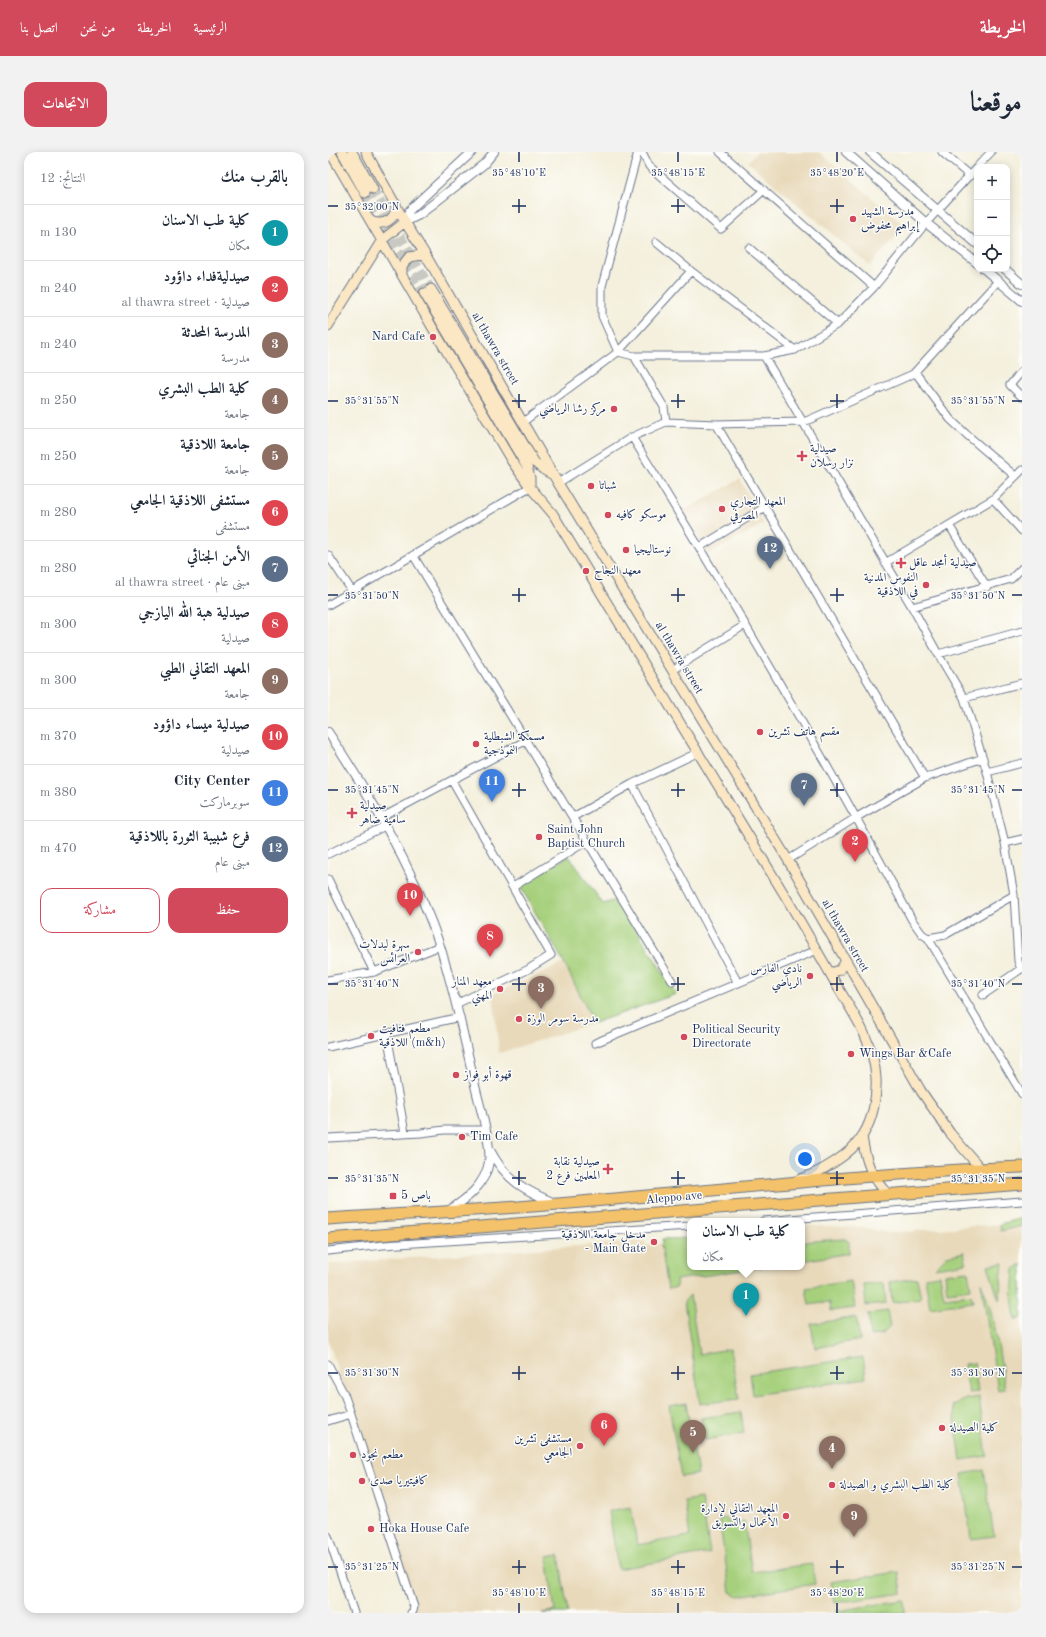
<!DOCTYPE html>
<html lang="ar">
<head>
<meta charset="utf-8">
<style>
  :root { --surface:#fff; --page:#f2f2f3; --text:#1f2937; --muted:#747a83; --line:#e0e1e3; --accent:#d1495b }
  body { margin:0; font-family:"Old Standard TT",Amiri,serif; background:var(--page); color:var(--text); direction:rtl }
  .controls { position:absolute; right:12px; top:12px; display:grid; overflow:hidden; border-radius:8px; box-shadow:0 2px 10px #0003 }
  .controls button { width:36px; height:36px; display:grid; place-items:center; padding:0; border:0; border-bottom:1px solid var(--line); background:var(--surface); color:var(--text); font:20px sans-serif }
  .you { position:absolute; left:477px; top:1007px; width:14px; height:14px; margin:-10px; border:3px solid #fff; border-radius:50%; background:#1a73e8; box-shadow:0 0 0 6px #1a73e833 }
  .badge { display:grid; place-items:center; width:26px; height:26px; border-radius:50%; background:var(--accent); color:#fff; font-size:13px; font-weight:700 }
  .pin { position:absolute; translate:-50% -33px; filter:drop-shadow(0 1px 2px #0008) }
  .pin::after { content:''; position:absolute; top:21px; width:14px; height:12px; background:inherit; clip-path:polygon(0 0,100% 0,50% 100%) }
  .popup { position:absolute; left:359px; top:1066px; width:118px; height:52px; box-sizing:border-box; display:grid; place-content:center; border-radius:8px; background:var(--surface); filter:drop-shadow(0 1px 3px #0005); font-size:13px; white-space:nowrap; color:var(--muted) }
  .popup b { font-size:15px; color:var(--text) }
  .popup::after { content:''; position:absolute; left:50%; top:100%; margin-left:-8px; border:8px solid transparent; border-top-color:var(--surface) }
  .list { margin:0; padding:0; list-style:none }
  h2 { display:flex; justify-content:space-between; align-items:center; height:52px; margin:0; padding:0 16px; font-size:17px }
  h2 small { font-size:13px; font-weight:400; color:var(--muted) }
  .list li { display:grid; grid-template-columns:26px 1fr auto; gap:12px; align-items:center; box-sizing:border-box; height:56px; padding:0 16px; border-top:1px solid var(--line) }
  .list b { display:block; font-size:15px; white-space:nowrap }
  .list p { margin:0; font-size:13px; white-space:nowrap; color:var(--muted) }
  .list em { font-size:13px; font-style:normal; color:var(--muted) }
  .actions { display:flex; gap:8px; padding:12px 16px }
  .actions a { flex:1; padding:9px 0; border:1px solid var(--accent); border-radius:12px; text-align:center; font-size:14px; color:var(--accent) }
  .actions .main { background:var(--accent); color:#fff }
  .icon { flex:none; width:22px; height:22px; fill:none; stroke:currentColor; stroke-width:2; stroke-linecap:round; stroke-linejoin:round }
  .map { position:relative; flex:none; width:694px; height:1461px; overflow:hidden; direction:ltr; border-radius:12px }
  header { display:flex; align-items:center; gap:24px; box-sizing:border-box; height:56px; padding:0 20px; background:var(--accent); color:#fff }
  header strong { font-size:19px }
  nav { display:flex; gap:22px; margin-inline-start:auto; font-size:14px }
  .intro { display:flex; align-items:center; justify-content:space-between; box-sizing:border-box; height:96px; padding:0 24px }
  h1 { margin:0; font-size:28px }
  .button { padding:10px 18px; border-radius:12px; background:var(--accent); color:#fff; font-size:14px; font-weight:700 }
  main { display:flex; gap:24px; padding:0 24px }
  aside { flex:1; background:var(--surface); border-radius:12px; box-shadow:0 2px 10px #0003 }
  .map>svg:first-child { display:block }
  .built { fill:#e8d9ba }
  .green { fill:#a6d07c; stroke:#60806d }
  .lines { fill:none; stroke-linecap:round; stroke-linejoin:round }
  .secondary-tunnel { stroke:#c9c9c4; stroke-width:9; stroke-dasharray:9 4.5; stroke-linecap:butt }
  .minor-casing { stroke:#67738a; stroke-width:9 }
  .tertiary-casing { stroke:#67738a; stroke-width:10 }
  .secondary-casing { stroke:#67738a; stroke-width:11 }
  .primary-casing { stroke:#67738a; stroke-width:13 }
  .minor { stroke:#fff; stroke-width:7 }
  .tertiary { stroke:#fff; stroke-width:8 }
  .secondary { stroke:#fbe7c3; stroke-width:9 }
  .primary { stroke:#f4c26a; stroke-width:11 }
  .ticks { fill:none; stroke:#1b2f5e; stroke-width:1.5 }
  .poi-dot { fill:#d1495b; stroke:#fdfcf7; stroke-width:1.5 }
  .labels { text-anchor:middle; dominant-baseline:central; stroke-width:3; stroke-linejoin:round; paint-order:stroke }
  .poi-label { font-size:12px; fill:#1b2f5e; stroke:#fdfcf7; text-anchor:start }
  .street-label { font-size:12px; fill:#1b2f5e; stroke:#fdfcf7 }
  .ticks-label { font-size:10px; text-anchor:middle; fill:#1b2f5e; stroke:#fdfcf7; stroke-width:3; stroke-linejoin:round; paint-order:stroke }
</style>
</head>
<body>
<header>
<strong>الخريطة</strong>
<nav><a>الرئيسية</a><a>الخريطة</a><a>من نحن</a><a>اتصل بنا</a></nav>
</header>
<div class="intro"><h1>موقعنا</h1><a class="button">الاتجاهات</a></div>
<main>
<div class="map">
<svg width="694" height="1461" viewBox="0 0 694 1461">
  <rect width="100%" height="100%" fill="#fdfcf7"/>
  <filter id="ink" filterUnits="userSpaceOnUse"><feTurbulence type="fractalNoise" baseFrequency=".025" numOctaves="2"/><feDisplacementMap in="SourceGraphic" scale="8" xChannelSelector="R" yChannelSelector="G"/><feConvolveMatrix kernelMatrix="1 2 1 2 8 2 1 2 1" color-interpolation-filters="sRGB"/></filter>
  <filter id="wash" filterUnits="userSpaceOnUse"><feTurbulence type="fractalNoise" baseFrequency=".012" numOctaves="4" result="noise"/><feDisplacementMap in="SourceGraphic" scale="16" xChannelSelector="R" yChannelSelector="G"/><feGaussianBlur stdDeviation="0.9" result="paint"/><feColorMatrix in="noise" values="0 0 0 0 0 0 0 0 0 0 0 0 0 0 0 0 0 1.4 0 .05"/><feComposite in="paint" operator="in"/></filter>
  <g filter="url(#wash)">
    <rect width="100%" height="100%" fill="#f4f0dd"/>
    <path class="built" d="M429,0H491L577,74L542,114L420,10Z
      M412,327L436,372L379,403L355,359Z
      M236,811L266,871L171,901L165,842Z
      M694,1066V1461H85L0,1187V1112L317,1089L318,1094L335,1091L334,1087L362,1086V1115H474V1091H476L478,1073L538,1076L560,1081L674,1072Z"/>
    <path class="green" d="M241,704L275,752L290,747L348,842L266,871L236,811L191,732Z
      M694,1066V1074L673,1079L672,1072Z
      M362,1086V1115H434L348,1128L349,1135L340,1137L333,1092L335,1091L334,1087Z
      M517,1087L521,1090V1101L474,1109V1091L484,1089Z
      M636,1100L638,1111L607,1116L619,1104Z
      M675,1111L671,1148L660,1113Z
      M694,1112V1124L693,1125L694,1166L687,1167L684,1144L686,1117Z
      M640,1119L643,1137L619,1140L617,1122Z
      M612,1123L616,1146L643,1143L645,1150L602,1156L597,1125Z
      M589,1126L593,1147L564,1151L562,1130Z
      M523,1129L527,1156L503,1159L502,1150L481,1153L478,1136Z
      M653,1130C667,1164 671,1200 677,1237L670,1238Z
      M556,1131L558,1152L538,1154L536,1133Z
      M362,1143L371,1202L402,1197L411,1247L372,1252L356,1150Z
      M559,1159L562,1175L554,1182L542,1184L540,1162Z
      M528,1165L532,1188L487,1196L483,1172Z
      M535,1205L538,1226L425,1243L422,1222Z
      M646,1211L650,1240L641,1241L636,1212Z
      M651,1245L659,1304L633,1308L625,1253L639,1247Z
      M358,1251L370,1322L353,1325L341,1254Z
      M413,1260L416,1281L377,1288L373,1266Z
      M656,1318L666,1384L643,1387L634,1322Z
      M373,1346L382,1401L290,1417L281,1359L303,1355L309,1393L362,1384L356,1349Z
      M399,1366L400,1371L416,1369L424,1420L484,1412L487,1432L410,1444L402,1440L391,1367Z
      M231,1403L240,1461H214L227,1459L219,1405Z
      M571,1420L574,1441L507,1451L503,1430Z
      M576,1448L577,1461H509V1459Z"/>
  </g>
  <g filter="url(#ink)">
    <g class="lines">
      <path class="secondary-tunnel" d="M45,37L103,137
        M37,41L96,141"/>
      <g class="minor-casing">
        <path id="minor" d="M310,0L274,134V164L290,200L306,204H436L467,198L510,172L546,135L598,71L649,15
          M314,0L321,14L393,77L436,38
          M392,0L546,135
          M614,0L642,24
          M649,15L663,0
          M328,90L363,119L467,198
          M421,96L510,172
          M306,204L336,255L338,270
          M436,204L584,455L610,502L636,546L659,620L677,691L686,743L690,809L693,817H694
          M694,219L682,233L694,245
          M587,220L622,267L638,282L687,324
          M195,270L290,200L363,119
          M388,272L597,626
          M304,285C402,444 496,604 584,768L594,782L600,786L694,942
          M230,331L304,285L338,270L388,272L476,270L585,222L671,128
          M665,347L694,379
          M621,373L659,435
          M372,395L437,355
          M0,403L24,439
          M85,403L344,829
          M557,411L665,347L694,318
          M0,453L202,335
          M584,455L683,427L694,416
          M610,502L694,479
          M344,518L417,473
          M636,546L694,531
          M659,620L694,611
          M124,629L223,803L199,818L128,852
          M304,632L410,831
          M245,665L304,632L371,600
          M53,666L197,589
          M677,691L694,687
          M0,702L57,674
          M460,708L529,665L597,626L655,606
          M0,727L46,820
          M185,735L259,689
          M600,786L617,783L686,743
          M0,828L46,820L112,794
          M655,843L693,817
          M59,882L77,981
          M267,891L489,798
          M0,895L132,865
          M0,986L93,981L116,978H157
          M435,1069L694,1049
          M0,1099L55,1093L362,1074
          M0,1212L16,1242L23,1262L86,1455L85,1459L83,1461
          M0,1269L23,1262
          M0,1384L26,1461"/>
      </g>
      <g class="tertiary-casing">
        <path id="tertiary" d="M518,0L598,71L649,111
          M542,0L649,92
          M77,70L91,63L156,12L166,0
          M77,70L81,59L88,52L144,0
          M656,117L694,149
          M677,117L694,132
          M0,580C44,646 87,719 112,794C126,839 136,884 146,929C150,949 164,992 161,1010C157,1033 139,1047 120,1059
          M162,998C178,1029 198,1039 229,1052"/>
      </g>
      <g class="secondary-casing">
        <path id="secondary" d="M2,0L110,185L183,308L202,335L225,362C302,489 380,615 456,742C474,772 491,802 508,832C525,861 546,890 548,926C549,945 545,967 535,983C523,1003 491,1021 470,1028
          M14,0L37,41
          M24,0L45,37
          M38,0L77,70L100,107L230,331L460,708L593,939L622,981L653,1017
          M43,69C56,75 69,67 68,52
          M74,121V114L81,105L93,103L100,107
          M103,137L207,311L216,318L225,323
          M96,141L199,315L202,326V335
          M0,174L54,88L77,70
          M502,821L512,818L518,809
          M534,984C537,1007 543,1026 560,1042"/>
      </g>
      <g class="primary-casing">
        <path id="primary" d="M0,1067C77,1062 154,1058 230,1052C385,1039 539,1021 694,1015
          M0,1087L694,1032"/>
      </g>
      <use href="#minor" class="minor"/>
      <use href="#tertiary" class="tertiary"/>
      <use href="#secondary" class="secondary"/>
      <use href="#primary" class="primary"/>
    </g>
  </g>
  <path class="ticks" d="M191,0V10M350,0V10M509,0V10M191,47V61M350,47V61M509,47V61M0,54H10M184,54H198M343,54H357M502,54H516M191,242V256M350,242V256M509,242V256M0,249H10M184,249H198M343,249H357M502,249H516M684,249H694M191,436V450M350,436V450M509,436V450M0,443H10M184,443H198M343,443H357M502,443H516M684,443H694M191,631V645M350,631V645M509,631V645M0,638H10M184,638H198M343,638H357M502,638H516M684,638H694M191,825V839M350,825V839M509,825V839M0,832H10M184,832H198M343,832H357M502,832H516M684,832H694M191,1019V1033M350,1019V1033M509,1019V1033M0,1026H10M184,1026H198M343,1026H357M502,1026H516M684,1026H694M191,1214V1228M350,1214V1228M509,1214V1228M0,1221H10M184,1221H198M343,1221H357M502,1221H516M684,1221H694M191,1408V1422M350,1408V1422M509,1408V1422M0,1415H10M184,1415H198M343,1415H357M502,1415H516M684,1415H694M191,1451V1461M350,1451V1461M509,1451V1461"/>
  <g class="poi-dot">
    <circle cx="525" cy="67" r="4"/>
    <circle cx="105" cy="185" r="4"/>
    <circle cx="286" cy="257" r="4"/>
    <path d="M472 298h4v4h4v4h-4v4h-4v-4h-4v-4h4z"/>
    <circle cx="263" cy="334" r="4"/>
    <circle cx="394" cy="357" r="4"/>
    <circle cx="280" cy="363" r="4"/>
    <circle cx="298" cy="398" r="4"/>
    <path d="M571 405h4v4h4v4h-4v4h-4v-4h-4v-4h4z"/>
    <circle cx="258" cy="419" r="4"/>
    <circle cx="598" cy="433" r="4"/>
    <circle cx="432" cy="580" r="4"/>
    <circle cx="148" cy="592" r="4"/>
    <path d="M22 655h4v4h4v4h-4v4h-4v-4h-4v-4h4z"/>
    <circle cx="211" cy="685" r="4"/>
    <circle cx="90" cy="800" r="4"/>
    <circle cx="482" cy="824" r="4"/>
    <circle cx="172" cy="837" r="4"/>
    <circle cx="191" cy="867" r="4"/>
    <circle cx="43" cy="884" r="4"/>
    <circle cx="356" cy="885" r="4"/>
    <circle cx="523" cy="902" r="4"/>
    <circle cx="128" cy="923" r="4"/>
    <circle cx="134" cy="985" r="4"/>
    <path d="M278 1011h4v4h4v4h-4v4h-4v-4h-4v-4h4z"/>
    <rect x="61" y="1040" width="8" height="8" rx="2"/>
    <circle cx="326" cy="1090" r="4"/>
    <circle cx="614" cy="1276" r="4"/>
    <circle cx="252" cy="1294" r="4"/>
    <circle cx="25" cy="1303" r="4"/>
    <circle cx="34" cy="1329" r="4"/>
    <circle cx="504" cy="1333" r="4"/>
    <circle cx="458" cy="1364" r="4"/>
    <circle cx="43" cy="1377" r="4"/>
  </g>
  <g class="labels">
    <g class="poi-label">
      <text x="533" y="60">مدرسة الشهيد<tspan x="533" dy="14">إبراهيم محفوض</tspan></text>
      <text x="97" y="185" text-anchor="end">Nard Cafe</text>
      <text x="278" y="257" text-anchor="end">مركز رشا الرياضي</text>
      <text x="482" y="297">صيدلية<tspan x="482" dy="14">نزار رسلان</tspan></text>
      <text x="271" y="334">شباتا</text>
      <text x="402" y="350">المعهد التجاري<tspan x="402" dy="14">المصرفي</tspan></text>
      <text x="288" y="363">موسكو كافيه</text>
      <text x="306" y="398">نوستاليجيا</text>
      <text x="581" y="411">صيدلية أمجد عاقل</text>
      <text x="266" y="419">معهد النجاح</text>
      <text x="590" y="426" text-anchor="end">النفوس المدنية<tspan x="590" dy="14">في اللاذقية</tspan></text>
      <text x="440" y="580">مقسم هاتف تشرين</text>
      <text x="156" y="585">مسمكة الشبطلية<tspan x="156" dy="14">النموذجية</tspan></text>
      <text x="32" y="654">صيدلية<tspan x="32" dy="14">سامية ضاهر</tspan></text>
      <text x="219" y="678">Saint John<tspan x="219" dy="14">Baptist Church</tspan></text>
      <text x="82" y="793" text-anchor="end">سهرة لبدلات<tspan x="82" dy="14">العرائس</tspan></text>
      <text x="474" y="817" text-anchor="end">نادي الفارس<tspan x="474" dy="14">الرياضي</tspan></text>
      <text x="164" y="830" text-anchor="end">معهد المنار<tspan x="164" dy="14">المهني</tspan></text>
      <text x="199" y="867">مدرسة سومر الوزة</text>
      <text x="51" y="877">مطعم فتافيت<tspan x="51" dy="14">اللاذقية (m&amp;h)</tspan></text>
      <text x="364" y="878">Political Security<tspan x="364" dy="14">Directorate</tspan></text>
      <text x="531" y="902">Wings Bar &amp;Cafe</text>
      <text x="136" y="923">قهوة أبو فواز</text>
      <text x="142" y="985">Tim Cafe</text>
      <text x="272" y="1010" text-anchor="end">صيدلية نقابة<tspan x="272" dy="14">المعلمين فرع 2</tspan></text>
      <text x="73" y="1044">باص 5</text>
      <text x="318" y="1083" text-anchor="end">مدخل جامعة اللاذقية<tspan x="318" dy="14">- Main Gate</tspan></text>
      <text x="622" y="1276">كلية الصيدلة</text>
      <text x="244" y="1287" text-anchor="end">مستشفى تشرين<tspan x="244" dy="14">الجامعي</tspan></text>
      <text x="33" y="1303">مطعم نجود</text>
      <text x="42" y="1329">كافيتيريا صدى</text>
      <text x="512" y="1333">كلية الطب البشري و الصيدلة</text>
      <text x="450" y="1357" text-anchor="end">المعهد التقاني لإدارة<tspan x="450" dy="14">الأعمال والتسويق</tspan></text>
      <text x="51" y="1377">Hoka House Cafe</text>
    </g>
    <g class="street-label">
      <text transform="translate(167 197) rotate(60)">al thawra street</text>
      <text transform="translate(351 506) rotate(59)">al thawra street</text>
      <text transform="translate(517 784) rotate(60)">al thawra street</text>
      <text transform="translate(346 1046) rotate(-5)">Aleppo ave</text>
    </g>
  </g>
  <g class="ticks-label">
    <text x="191" y="24">35°48'10"E</text>
    <text x="350" y="24">35°48'15"E</text>
    <text x="509" y="24">35°48'20"E</text>
    <text x="44" y="58">35°32'00"N</text>
    <text x="44" y="252">35°31'55"N</text>
    <text x="650" y="252">35°31'55"N</text>
    <text x="44" y="447">35°31'50"N</text>
    <text x="650" y="447">35°31'50"N</text>
    <text x="44" y="641">35°31'45"N</text>
    <text x="650" y="641">35°31'45"N</text>
    <text x="44" y="835">35°31'40"N</text>
    <text x="650" y="835">35°31'40"N</text>
    <text x="44" y="1030">35°31'35"N</text>
    <text x="650" y="1030">35°31'35"N</text>
    <text x="44" y="1224">35°31'30"N</text>
    <text x="650" y="1224">35°31'30"N</text>
    <text x="44" y="1418">35°31'25"N</text>
    <text x="650" y="1418">35°31'25"N</text>
    <text x="191" y="1444">35°48'10"E</text>
    <text x="350" y="1444">35°48'15"E</text>
    <text x="509" y="1444">35°48'20"E</text>
  </g>
</svg>
<div class="controls">
<button>+</button>
<button>−</button>
<button><svg class="icon" aria-label="locate" viewBox="0 0 24 24"><circle cx="12" cy="12" r="6"/><path d="M12 2v4M12 18v4M2 12h4M18 12h4"/></svg></button>
</div>
<div class="you"></div>
<div class="pin badge" style="left:418px;top:1164px;background:#0f9aa8">1</div>
<div class="popup"><b>كلية طب الاسنان</b>مكان</div>
<div class="pin badge" style="left:527px;top:710px;background:#e0444e">2</div>
<div class="pin badge" style="left:213px;top:857px;background:#8d6e63">3</div>
<div class="pin badge" style="left:504px;top:1317px;background:#8d6e63">4</div>
<div class="pin badge" style="left:365px;top:1301px;background:#8d6e63">5</div>
<div class="pin badge" style="left:276px;top:1294px;background:#e0444e">6</div>
<div class="pin badge" style="left:476px;top:654px;background:#5c6f8a">7</div>
<div class="pin badge" style="left:162px;top:805px;background:#e0444e">8</div>
<div class="pin badge" style="left:526px;top:1385px;background:#8d6e63">9</div>
<div class="pin badge" style="left:82px;top:764px;background:#e0444e">10</div>
<div class="pin badge" style="left:164px;top:650px;background:#3f7fe0">11</div>
<div class="pin badge" style="left:442px;top:417px;background:#5c6f8a">12</div>
</div>
<aside>
<h2>بالقرب منك<small>النتائج: 12</small></h2>
<ul class="list">
<li><span class="badge" style="background:#0f9aa8">1</span><div><b>كلية طب الاسنان</b><p>مكان</p></div><em>130 m</em></li>
<li><span class="badge" style="background:#e0444e">2</span><div><b>صيدليةفداء داؤود</b><p>صيدلية · al thawra street</p></div><em>240 m</em></li>
<li><span class="badge" style="background:#8d6e63">3</span><div><b>المدرسة المحدثة</b><p>مدرسة</p></div><em>240 m</em></li>
<li><span class="badge" style="background:#8d6e63">4</span><div><b>كلية الطب البشري</b><p>جامعة</p></div><em>250 m</em></li>
<li><span class="badge" style="background:#8d6e63">5</span><div><b>جامعة اللاذقية</b><p>جامعة</p></div><em>250 m</em></li>
<li><span class="badge" style="background:#e0444e">6</span><div><b>مستشفى اللاذقية الجامعي</b><p>مستشفى</p></div><em>280 m</em></li>
<li><span class="badge" style="background:#5c6f8a">7</span><div><b>الأمن الجنائي</b><p>مبنى عام · al thawra street</p></div><em>280 m</em></li>
<li><span class="badge" style="background:#e0444e">8</span><div><b>صيدلية هبة الله اليازجي</b><p>صيدلية</p></div><em>300 m</em></li>
<li><span class="badge" style="background:#8d6e63">9</span><div><b>المعهد التقاني الطبي</b><p>جامعة</p></div><em>300 m</em></li>
<li><span class="badge" style="background:#e0444e">10</span><div><b>صيدلية ميساء داؤود</b><p>صيدلية</p></div><em>370 m</em></li>
<li><span class="badge" style="background:#3f7fe0">11</span><div><b>City Center</b><p>سوبرماركت</p></div><em>380 m</em></li>
<li><span class="badge" style="background:#5c6f8a">12</span><div><b>فرع شبيبة الثورة باللاذقية</b><p>مبنى عام</p></div><em>470 m</em></li>
</ul>
<div class="actions"><a class="main">حفظ</a><a>مشاركة</a></div>
</aside>
</main>
</body>
</html>
